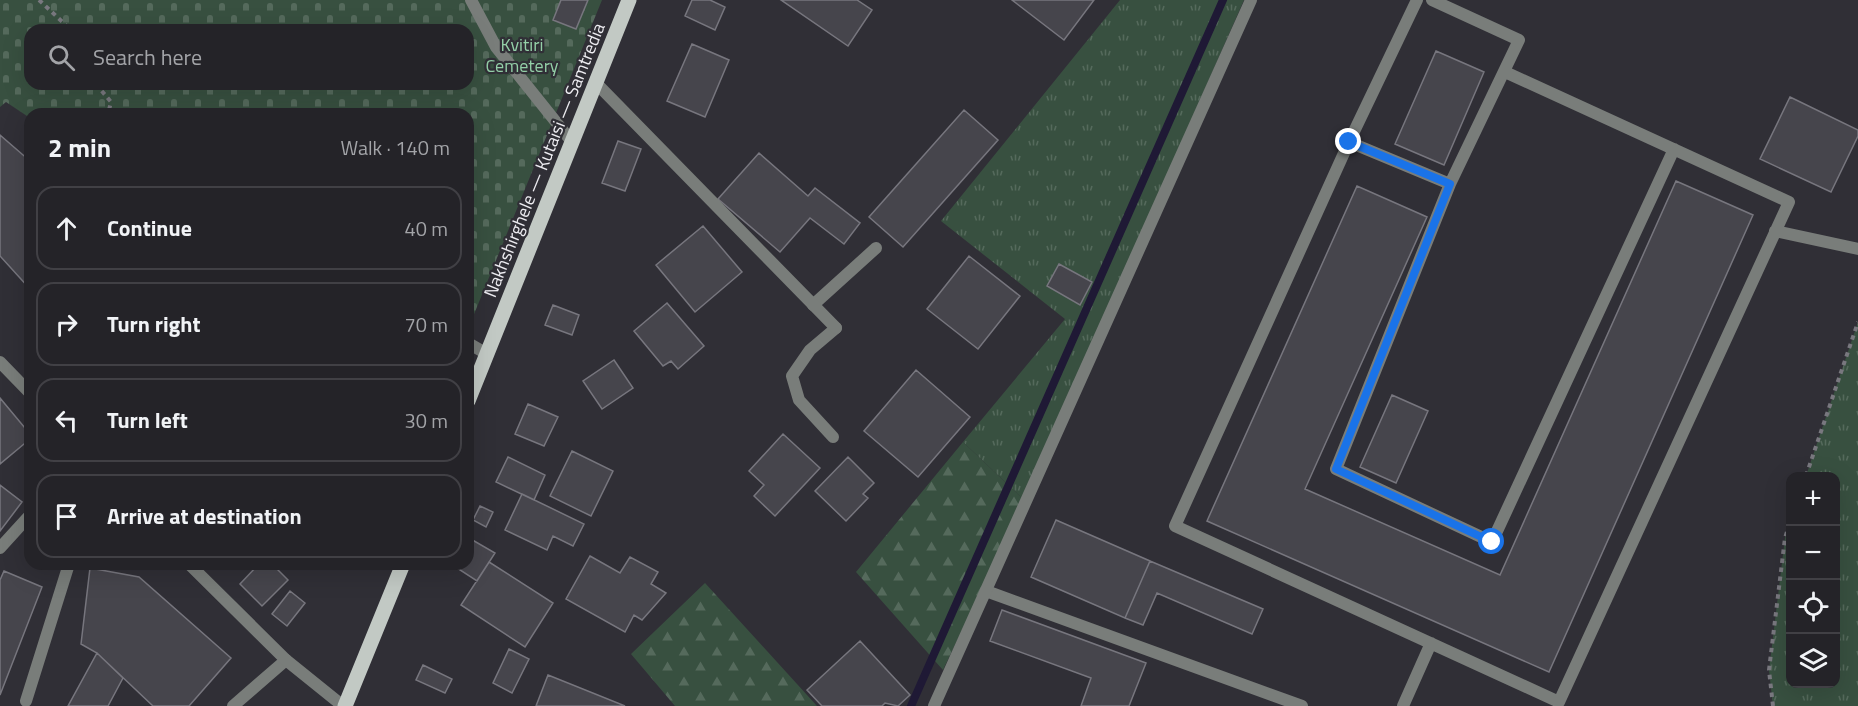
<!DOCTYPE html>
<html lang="en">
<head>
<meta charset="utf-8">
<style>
  :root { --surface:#242328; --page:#302f34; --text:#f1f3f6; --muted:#a3a4a8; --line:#414045 }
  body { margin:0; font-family:"Titillium Web",sans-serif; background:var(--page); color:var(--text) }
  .controls { position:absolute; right:18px; bottom:18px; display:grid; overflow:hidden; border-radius:12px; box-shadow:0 6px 24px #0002 }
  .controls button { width:54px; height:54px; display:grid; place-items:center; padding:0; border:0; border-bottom:2px solid var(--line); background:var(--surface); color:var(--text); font:30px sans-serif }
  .stop { position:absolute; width:18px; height:18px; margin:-14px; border:4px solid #1a73e8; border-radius:50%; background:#fff }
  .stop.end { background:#1a73e8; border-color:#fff; box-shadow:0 2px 6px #0008 }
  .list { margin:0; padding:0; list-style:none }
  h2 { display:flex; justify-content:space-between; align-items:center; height:78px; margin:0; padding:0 24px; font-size:26px }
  h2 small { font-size:20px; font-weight:400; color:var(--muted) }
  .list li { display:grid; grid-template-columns:39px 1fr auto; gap:18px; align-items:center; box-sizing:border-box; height:84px; margin:0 12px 12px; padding:0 12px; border:2px solid var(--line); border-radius:18px }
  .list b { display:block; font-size:22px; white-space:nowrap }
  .list em { font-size:20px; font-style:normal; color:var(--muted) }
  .icon { flex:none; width:33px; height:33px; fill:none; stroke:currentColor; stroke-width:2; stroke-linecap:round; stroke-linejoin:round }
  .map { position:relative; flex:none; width:1858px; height:706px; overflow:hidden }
  .search { position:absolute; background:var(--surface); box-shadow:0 6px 24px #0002; left:24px; top:24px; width:450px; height:66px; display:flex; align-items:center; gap:15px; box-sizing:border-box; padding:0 21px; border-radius:18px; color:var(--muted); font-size:22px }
  .panel { position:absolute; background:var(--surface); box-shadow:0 6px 24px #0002; left:24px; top:108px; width:450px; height:462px; border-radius:18px }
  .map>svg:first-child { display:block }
  .grass { fill:url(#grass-tufts) }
  .forest { fill:url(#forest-firs) }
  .cemetery { fill:url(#cemetery-stones); fill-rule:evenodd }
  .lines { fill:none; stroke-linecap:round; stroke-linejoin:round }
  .stream { stroke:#1f1935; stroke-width:8 }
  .building { fill:#46454c; stroke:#77767e; stroke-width:1.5 }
  .path { stroke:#79787f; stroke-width:4; stroke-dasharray:4.5 4.5; stroke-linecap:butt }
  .lane { stroke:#797d7a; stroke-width:12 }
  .street { stroke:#797d7a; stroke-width:12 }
  .primary { stroke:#c2c9c4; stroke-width:15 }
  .route { stroke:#1a73e8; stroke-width:8 }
  .labels { text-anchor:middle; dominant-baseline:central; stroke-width:4.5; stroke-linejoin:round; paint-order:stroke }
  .park-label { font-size:18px; fill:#94d0a8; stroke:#302f36 }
  .street-label { font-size:18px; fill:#eeedf2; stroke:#302f36 }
</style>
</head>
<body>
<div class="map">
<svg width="1858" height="706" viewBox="0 0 1858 706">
  <defs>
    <pattern id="grass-tufts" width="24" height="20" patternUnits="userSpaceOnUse" patternTransform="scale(1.5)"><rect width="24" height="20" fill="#385040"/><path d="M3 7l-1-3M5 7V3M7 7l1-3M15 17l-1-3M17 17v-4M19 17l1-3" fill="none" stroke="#556a5c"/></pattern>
    <pattern id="forest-firs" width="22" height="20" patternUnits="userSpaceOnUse" patternTransform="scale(1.5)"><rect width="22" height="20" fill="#385040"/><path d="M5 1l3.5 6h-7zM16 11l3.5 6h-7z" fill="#556a5c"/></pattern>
    <pattern id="cemetery-stones" width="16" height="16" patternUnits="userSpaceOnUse" patternTransform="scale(1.5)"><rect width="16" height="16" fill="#385040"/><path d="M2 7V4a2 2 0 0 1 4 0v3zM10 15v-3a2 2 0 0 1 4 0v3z" fill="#556a5c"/></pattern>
  </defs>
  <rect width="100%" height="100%" fill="#302f36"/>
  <path class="grass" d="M1120,0H1244L1024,500L963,442L1065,319L941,221Z
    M1858,322V706H1773L1769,670L1785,538L1790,522V684H1836V476H1806Z"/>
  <path class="forest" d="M963,442L1024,500L943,670L856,572Z
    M705,583L817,706H675L631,654Z"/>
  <path class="cemetery" d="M0,0H602L468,329V114H30V118L6,102L0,107ZM30,30H468V84H30Z"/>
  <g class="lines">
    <path class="stream" d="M911,706L1223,0"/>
  </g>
  <path class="building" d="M561,0H588L576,29L553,20Z
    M692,0H710L725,7L715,30L685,16Z
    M781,0H857L872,10L848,46Z
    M1012,0H1094L1064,40Z
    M692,44L729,60L705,117L667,101Z
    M1436,51L1484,72L1444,165L1395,144Z
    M1790,97L1858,130V136L1831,192L1760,159Z
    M964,110L998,140L903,247L869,217Z
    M0,135L30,161V289L0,256Z
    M618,141L641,149L625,191L602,183Z
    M759,153L808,196L815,188L860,223L844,244L810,218L780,252L718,199Z
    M1676,181L1753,215L1549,672L1207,521L1357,186L1427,217L1305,489L1500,575Z
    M703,226L742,272L695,312L656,265Z
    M969,256L1020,296L978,349L927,309Z
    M1059,264L1092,282L1080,305L1047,286Z
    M667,303L704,346L678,369L671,361L663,366L634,331Z
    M553,305L579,315L572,335L545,325Z
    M614,360L633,388L602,409L583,381Z
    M916,370L970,417L918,477L864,431Z
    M1392,395L1428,411L1396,483L1360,467Z
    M0,398L30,434V439L0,464Z
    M528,404L558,417L544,446L515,434Z
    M783,434L820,468L775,516L754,496L764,485L749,471Z
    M572,451L613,471L591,516L550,496Z
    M508,457L545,475L534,500L496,482Z
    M848,457L874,483L863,494L868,498L846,521L815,491Z
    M0,485L22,502L0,531Z
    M522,494L584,524L573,546L553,536L547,550L505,530Z
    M480,506L493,512L486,527L473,520Z
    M1056,520L1150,561L1125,618L1031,577Z
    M469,538L495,553L477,581L457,568L459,564H468Z
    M590,556L620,573L630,557L658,572L651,584L666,593L642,620L634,615L625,632L566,599Z
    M1150,561L1263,609L1252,634L1157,593L1143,625L1125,618Z
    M489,562L553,603L525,647L461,605Z
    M259,564H272L288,580L262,606L240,584Z
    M90,568L139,577L231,658L189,706H153L97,653L81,644Z
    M4,571L42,587L0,695V580Z
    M290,591L305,603L287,626L272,614Z
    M1002,610L1146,663L1129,706H1081L1091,678L990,641Z
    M860,641L910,695L898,706L885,703L882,706H822L807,690Z
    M509,649L529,659L512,693L493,683Z
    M97,653L123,678L108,706H68Z
    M423,665L452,679L445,693L416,680Z
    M548,675L625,706H536Z"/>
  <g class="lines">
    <path class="path" d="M39,0L71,30
      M96,84L111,102L108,114
      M1806,476L1858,322
      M1773,706L1769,670L1785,538L1790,522"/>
    <path class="lane" d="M471,0L496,47L572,142
      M1417,0L1349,142L1175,526L1559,702L1789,202L1505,72
      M1349,142L1450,184L1519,40L1432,0
      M1450,184L1336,469L1492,542L1674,149
      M1775,231L1858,249
      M813,305L876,248
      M468,343L487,354
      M833,437L799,400L792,376L810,350L836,328
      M0,548L30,515
      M986,591L1302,706
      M26,701L69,564
      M233,706L286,660
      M1403,706L1431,643"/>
    <path class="street" d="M596,83L836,328
      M0,362L30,393
      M189,564L286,660L343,706
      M934,706L1251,0"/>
    <path class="primary" d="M468,401L629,0
      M345,706L403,564"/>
  </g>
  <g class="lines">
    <path class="route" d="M1349,142L1450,184L1336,469L1492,542"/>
  </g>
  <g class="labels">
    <g class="park-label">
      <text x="522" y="44">Kvitiri<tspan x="522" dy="21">Cemetery</tspan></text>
    </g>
    <g class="street-label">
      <text transform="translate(544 160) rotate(-68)">Nakhshirghele — Kutaisi — Samtredia</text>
    </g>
  </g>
</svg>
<div class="controls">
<button>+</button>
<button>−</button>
<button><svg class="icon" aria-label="locate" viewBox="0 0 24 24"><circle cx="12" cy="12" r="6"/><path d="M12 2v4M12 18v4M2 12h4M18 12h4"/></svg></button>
<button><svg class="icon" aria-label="layers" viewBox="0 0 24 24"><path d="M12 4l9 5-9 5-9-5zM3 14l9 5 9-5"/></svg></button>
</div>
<div class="stop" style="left:1492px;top:542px"></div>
<div class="stop end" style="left:1349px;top:142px"></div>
<div class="search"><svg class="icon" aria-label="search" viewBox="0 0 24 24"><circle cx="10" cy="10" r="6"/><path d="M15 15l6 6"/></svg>Search here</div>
<section class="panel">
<h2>2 min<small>Walk · 140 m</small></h2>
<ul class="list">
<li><svg class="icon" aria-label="ahead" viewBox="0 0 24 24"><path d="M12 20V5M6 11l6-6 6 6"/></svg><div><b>Continue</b></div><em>40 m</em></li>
<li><svg class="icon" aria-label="right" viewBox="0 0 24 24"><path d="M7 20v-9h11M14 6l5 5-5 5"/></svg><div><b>Turn right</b></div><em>70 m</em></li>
<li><svg class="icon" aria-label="left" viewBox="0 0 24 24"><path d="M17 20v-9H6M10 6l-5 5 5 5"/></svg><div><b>Turn left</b></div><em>30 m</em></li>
<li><svg class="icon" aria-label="arrive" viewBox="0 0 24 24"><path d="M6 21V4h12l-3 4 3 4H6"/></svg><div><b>Arrive at destination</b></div></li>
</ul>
</section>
</div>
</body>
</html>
